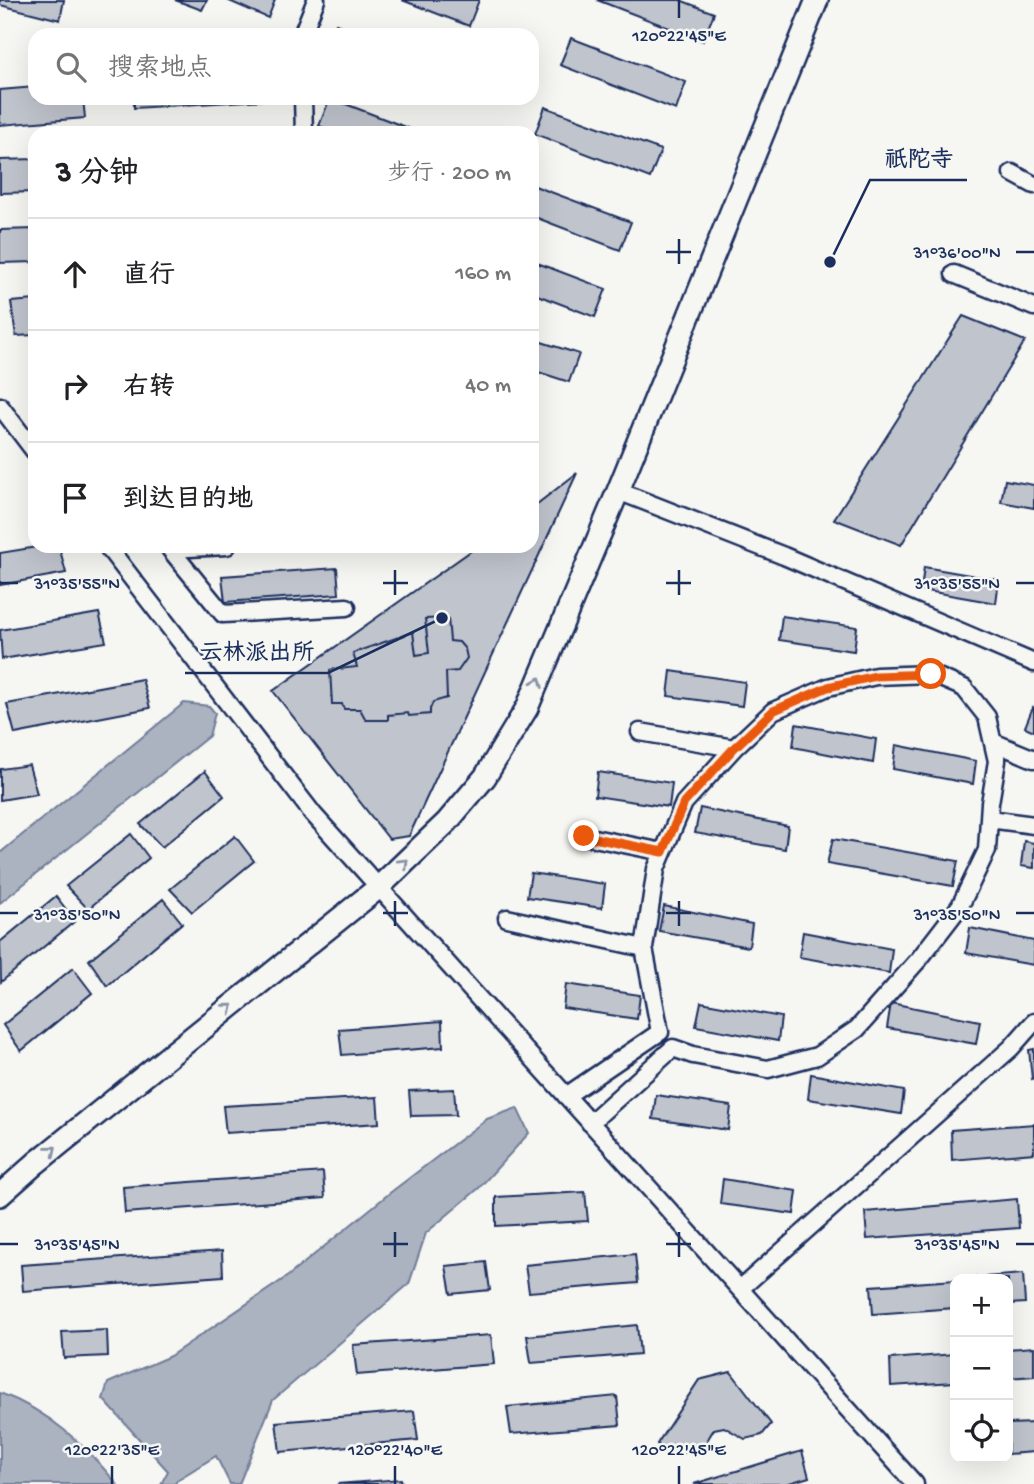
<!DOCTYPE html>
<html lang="zh">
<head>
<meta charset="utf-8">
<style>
  :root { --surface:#fff; --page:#f2f2f2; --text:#202124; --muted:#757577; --line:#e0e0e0 }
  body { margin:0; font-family:"Gochi Hand","LXGW WenKai TC",sans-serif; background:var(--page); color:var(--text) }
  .controls { position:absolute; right:21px; bottom:21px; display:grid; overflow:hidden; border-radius:14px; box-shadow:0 7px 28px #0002 }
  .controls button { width:63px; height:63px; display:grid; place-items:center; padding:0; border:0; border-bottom:2px solid var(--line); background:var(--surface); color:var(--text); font:35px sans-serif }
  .stop { position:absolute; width:21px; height:21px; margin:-16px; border:5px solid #ea580c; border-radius:50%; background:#fff }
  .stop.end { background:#ea580c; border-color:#fff; box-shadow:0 2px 7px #0008 }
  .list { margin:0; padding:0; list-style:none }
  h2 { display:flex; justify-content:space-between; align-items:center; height:91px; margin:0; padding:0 28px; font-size:30px }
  h2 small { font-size:23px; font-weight:400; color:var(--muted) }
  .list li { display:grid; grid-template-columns:46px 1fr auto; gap:21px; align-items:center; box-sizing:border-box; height:112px; padding:0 28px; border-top:2px solid var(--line) }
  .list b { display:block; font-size:26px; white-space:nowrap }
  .list em { font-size:23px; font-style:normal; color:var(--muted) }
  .icon { flex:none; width:38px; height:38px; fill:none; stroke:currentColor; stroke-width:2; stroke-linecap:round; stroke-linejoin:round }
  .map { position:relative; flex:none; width:1034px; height:1484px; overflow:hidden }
  .search { position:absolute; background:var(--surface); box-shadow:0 7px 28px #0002; left:28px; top:28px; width:511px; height:77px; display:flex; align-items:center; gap:18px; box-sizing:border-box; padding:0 24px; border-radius:21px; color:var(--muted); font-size:26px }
  .panel { position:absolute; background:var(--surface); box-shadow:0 7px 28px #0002; left:28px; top:126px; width:511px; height:427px; border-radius:21px }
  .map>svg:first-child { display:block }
  .water { fill:#abb2c0; stroke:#717e99; stroke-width:2 }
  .building { fill:#c0c4cd; stroke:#1b2f5e; stroke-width:2 }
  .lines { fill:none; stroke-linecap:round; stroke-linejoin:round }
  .street-casing { stroke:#1b2f5e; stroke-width:21 }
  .secondary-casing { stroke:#1b2f5e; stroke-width:26 }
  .street { stroke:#f6f6f2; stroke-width:16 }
  .secondary { stroke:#f6f6f2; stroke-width:21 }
  .oneway { stroke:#8892a8 }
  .route { stroke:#ea580c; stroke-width:9 }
  .ticks { fill:none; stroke:#1b2f5e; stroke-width:2.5 }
  .ticks-label { font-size:18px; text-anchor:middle; fill:#1b2f5e; stroke:#f6f6f2; stroke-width:5; stroke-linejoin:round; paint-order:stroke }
  .leader { fill:none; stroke:#1b2f5e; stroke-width:2.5 }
  .callout-dot { fill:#1b2f5e; stroke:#f6f6f2; stroke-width:2.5 }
  .callout-label { font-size:23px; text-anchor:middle; font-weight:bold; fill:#1b2f5e; stroke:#f6f6f2; stroke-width:5; stroke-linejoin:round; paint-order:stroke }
</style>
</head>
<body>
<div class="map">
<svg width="1034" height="1484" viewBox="0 0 1034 1484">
  <rect width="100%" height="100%" fill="#f6f6f2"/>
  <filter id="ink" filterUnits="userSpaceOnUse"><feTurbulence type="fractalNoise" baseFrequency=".0143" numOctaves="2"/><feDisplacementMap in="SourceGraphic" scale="14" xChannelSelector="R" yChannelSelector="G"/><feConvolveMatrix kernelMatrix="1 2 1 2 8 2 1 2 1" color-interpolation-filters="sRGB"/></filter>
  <g filter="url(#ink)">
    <path class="water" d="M184,703L209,706L215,713L209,736L0,903V853Z
      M517,1108L529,1133L479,1188L426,1233L409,1284L273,1400L239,1484H230L216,1456L177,1480L175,1484H161L168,1471L103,1399L108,1383L170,1356L288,1276L391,1192L487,1119Z
      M0,1393C49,1411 84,1444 117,1484H0Z"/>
    <path class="building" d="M0,0H64L60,20L0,5Z
      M175,0H207L202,10Z
      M227,0H275L268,18Z
      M402,0H479L469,26Z
      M597,0H680L714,13L703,41Z
      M336,24L364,35H331Z
      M571,38L686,82L676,110L560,65Z
      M35,87V98H83L85,118L0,125V90Z
      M134,98H281V99L134,108Z
      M330,98L421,133H338L319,126Z
      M545,107L661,150L650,178L535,134Z
      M35,159V192L0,193V160Z
      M532,185L631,222L620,250L532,216Z
      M35,229V262L0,263V230Z
      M532,261L606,289L595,317L532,293Z
      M35,300V335L16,336L11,302Z
      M963,316L1025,341L901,545L834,519Z
      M532,339L579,354L569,382L532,370Z
      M577,473L409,836L389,839L273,691L478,546H532V508Z
      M1005,480L1034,485V508L1001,502Z
      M43,546H59L66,573L0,585V553Z
      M924,567L999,580L996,603L921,590Z
      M337,568L339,594L225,602L222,576Z
      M99,613L106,642L2,659L0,630Z
      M782,616L857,627L854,651L779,640Z
      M448,618L450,641L459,642L465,649L467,658L458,671L446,672L447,698L433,702L430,709V714L409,716L408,713L388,715V720H366L360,709H344L342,704H332L330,670L357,667L353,653L413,632L416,655L429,653L425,619Z
      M671,671L745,682L742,706L668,696Z
      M142,679L150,708L15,734L7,704Z
      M1033,707L1034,708V731L1025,727Z
      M796,724L876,739L873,763L793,747Z
      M896,745L976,761L973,784L893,769Z
      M29,765L37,794L0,800V769Z
      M205,771L224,796L162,847L140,824Z
      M598,772L672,783L669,807L595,796Z
      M700,808L788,826L785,849L695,833Z
      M131,834L149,858L88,909L66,886Z
      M235,836L254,861L192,912L170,889Z
      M833,839L958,861L953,886L827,864Z
      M1024,841L1034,843V868L1021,866Z
      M531,873L605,884L602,908L527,897Z
      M56,896L75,921L1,982L0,942Z
      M163,899L182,923L107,986L89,960Z
      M664,906L752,924L749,947L659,931Z
      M970,928L1034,941V965L966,953Z
      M803,932L892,949L889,973L799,957Z
      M73,968L92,993L21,1051L3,1025Z
      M566,984L640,995L637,1019L563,1008Z
      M701,1002L781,1017L778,1041L696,1026Z
      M891,1003L980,1021L976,1044L887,1028Z
      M442,1021L443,1047L342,1055L339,1029Z
      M1034,1049V1078L1032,1079L1029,1050Z
      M811,1074L904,1091L901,1114L808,1099Z
      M454,1089L456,1115L411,1116L409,1091Z
      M656,1095L731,1106L728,1130L653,1119Z
      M377,1097L379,1123L226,1133L223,1106Z
      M1034,1124V1153L952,1160L951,1130Z
      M323,1172L325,1198L125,1213L123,1187Z
      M723,1179L797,1191L794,1214L720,1204Z
      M585,1192L588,1221L496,1226V1197Z
      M1017,1199L1019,1228L867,1239L865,1212Z
      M222,1251L223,1276L23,1291L21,1265Z
      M635,1254L638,1283L529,1292L525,1265Z
      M486,1262L490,1290L451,1294L446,1266Z
      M1023,1274L1025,1303L1008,1304V1279H959Z
      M955,1280V1308L873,1314L871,1286Z
      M637,1325L640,1354L531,1363L527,1336Z
      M107,1330L108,1356L64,1358L62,1332Z
      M491,1335L494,1364L357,1375L353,1345Z
      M1034,1347V1376L1008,1378V1349Z
      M955,1354V1382L891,1386L890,1359Z
      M731,1372L771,1424L762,1435L745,1439L724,1427L714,1429L700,1452L672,1453L657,1444L699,1380Z
      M617,1396L620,1425L511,1434L507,1407Z
      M414,1411L418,1440L280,1452L276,1422Z
      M1034,1423V1452L1008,1454V1424Z
      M802,1451L809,1477L786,1484H694Z
      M401,1479L402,1484H337Z"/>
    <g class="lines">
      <g class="street-casing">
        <path id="street" d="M302,35L316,0
          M303,98L304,133
          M1012,173L1034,185
          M954,274L1034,307
          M0,406L35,452
          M618,491L784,556L1034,663
          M107,546L313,814L915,1484
          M170,549L223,614L347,607
          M170,549L227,546
          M640,732L734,748
          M993,742L1034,759
          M989,819L1034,825
          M584,836L663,852
          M507,918L644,948L656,869L684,803L734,748L773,711L828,687L876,676L931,674L964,688L987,717L997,761L990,803L987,850L960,906L920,958L857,1029L817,1056L768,1069L693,1055L673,1048L590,1123
          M566,1096L660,1032L644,948
          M740,1289L1011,1048L1034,1022"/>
      </g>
      <g class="secondary-casing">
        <path id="secondary" d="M0,1195L36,1163L378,888L447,822L485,777L527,708L618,491L817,0"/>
      </g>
      <use href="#street" class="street"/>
      <use href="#secondary" class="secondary"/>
    </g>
    <defs><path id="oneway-chevron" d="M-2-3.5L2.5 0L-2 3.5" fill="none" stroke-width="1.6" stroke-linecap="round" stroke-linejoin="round" transform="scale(1.75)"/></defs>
    <g class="oneway">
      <use href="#oneway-chevron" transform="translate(538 682) rotate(-67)"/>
      <use href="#oneway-chevron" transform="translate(404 863) rotate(-44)"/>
      <use href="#oneway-chevron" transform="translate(229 1008) rotate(-39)"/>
      <use href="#oneway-chevron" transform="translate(52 1150) rotate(-39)"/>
    </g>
  </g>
  <g class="lines" filter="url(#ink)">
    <path class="route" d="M584,836L663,852L684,803L734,748L773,711L828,687L876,676L931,674"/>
  </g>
  <path class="ticks" d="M679,0V18M679,239V264M666,252H691M1016,252H1034M395,570V595M679,570V595M0,583H18M383,583H408M666,583H691M1016,583H1034M395,901V926M679,901V926M0,913H18M383,913H408M666,913H691M1016,913H1034M395,1232V1257M679,1232V1257M0,1244H18M383,1244H408M666,1244H691M1016,1244H1034M112,1466V1484M395,1466V1484M679,1466V1484"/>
  <g class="ticks-label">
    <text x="679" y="41">120°22'45"E</text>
    <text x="957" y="258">31°36'00"N</text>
    <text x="77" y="589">31°35'55"N</text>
    <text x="957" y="589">31°35'55"N</text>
    <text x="77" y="920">31°35'50"N</text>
    <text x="957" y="920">31°35'50"N</text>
    <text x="77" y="1250">31°35'45"N</text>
    <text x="957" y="1250">31°35'45"N</text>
    <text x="112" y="1455">120°22'35"E</text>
    <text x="395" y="1455">120°22'40"E</text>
    <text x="679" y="1455">120°22'45"E</text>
  </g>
  <path class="leader" d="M830 262L870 180H967M442 618L328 673H185"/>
  <g class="callout-dot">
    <circle cx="830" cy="262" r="7"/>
    <circle cx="442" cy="618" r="7"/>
  </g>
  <g class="callout-label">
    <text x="919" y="166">祇陀寺</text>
    <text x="257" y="659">云林派出所</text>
  </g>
</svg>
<div class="controls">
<button>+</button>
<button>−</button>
<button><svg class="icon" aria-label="locate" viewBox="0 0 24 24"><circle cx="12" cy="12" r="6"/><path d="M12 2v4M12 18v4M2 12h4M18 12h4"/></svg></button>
</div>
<div class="stop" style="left:931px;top:674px"></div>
<div class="stop end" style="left:584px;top:836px"></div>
<div class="search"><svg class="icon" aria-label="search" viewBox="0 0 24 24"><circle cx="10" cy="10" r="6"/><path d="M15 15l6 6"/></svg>搜索地点</div>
<section class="panel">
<h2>3 分钟<small>步行 · 200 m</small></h2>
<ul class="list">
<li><svg class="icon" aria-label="ahead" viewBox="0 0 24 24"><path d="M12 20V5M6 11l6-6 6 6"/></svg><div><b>直行</b></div><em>160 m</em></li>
<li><svg class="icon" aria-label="right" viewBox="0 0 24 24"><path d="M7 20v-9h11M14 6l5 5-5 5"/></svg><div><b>右转</b></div><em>40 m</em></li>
<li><svg class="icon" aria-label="arrive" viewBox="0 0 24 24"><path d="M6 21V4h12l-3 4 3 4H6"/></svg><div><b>到达目的地</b></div></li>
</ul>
</section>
</div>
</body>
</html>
